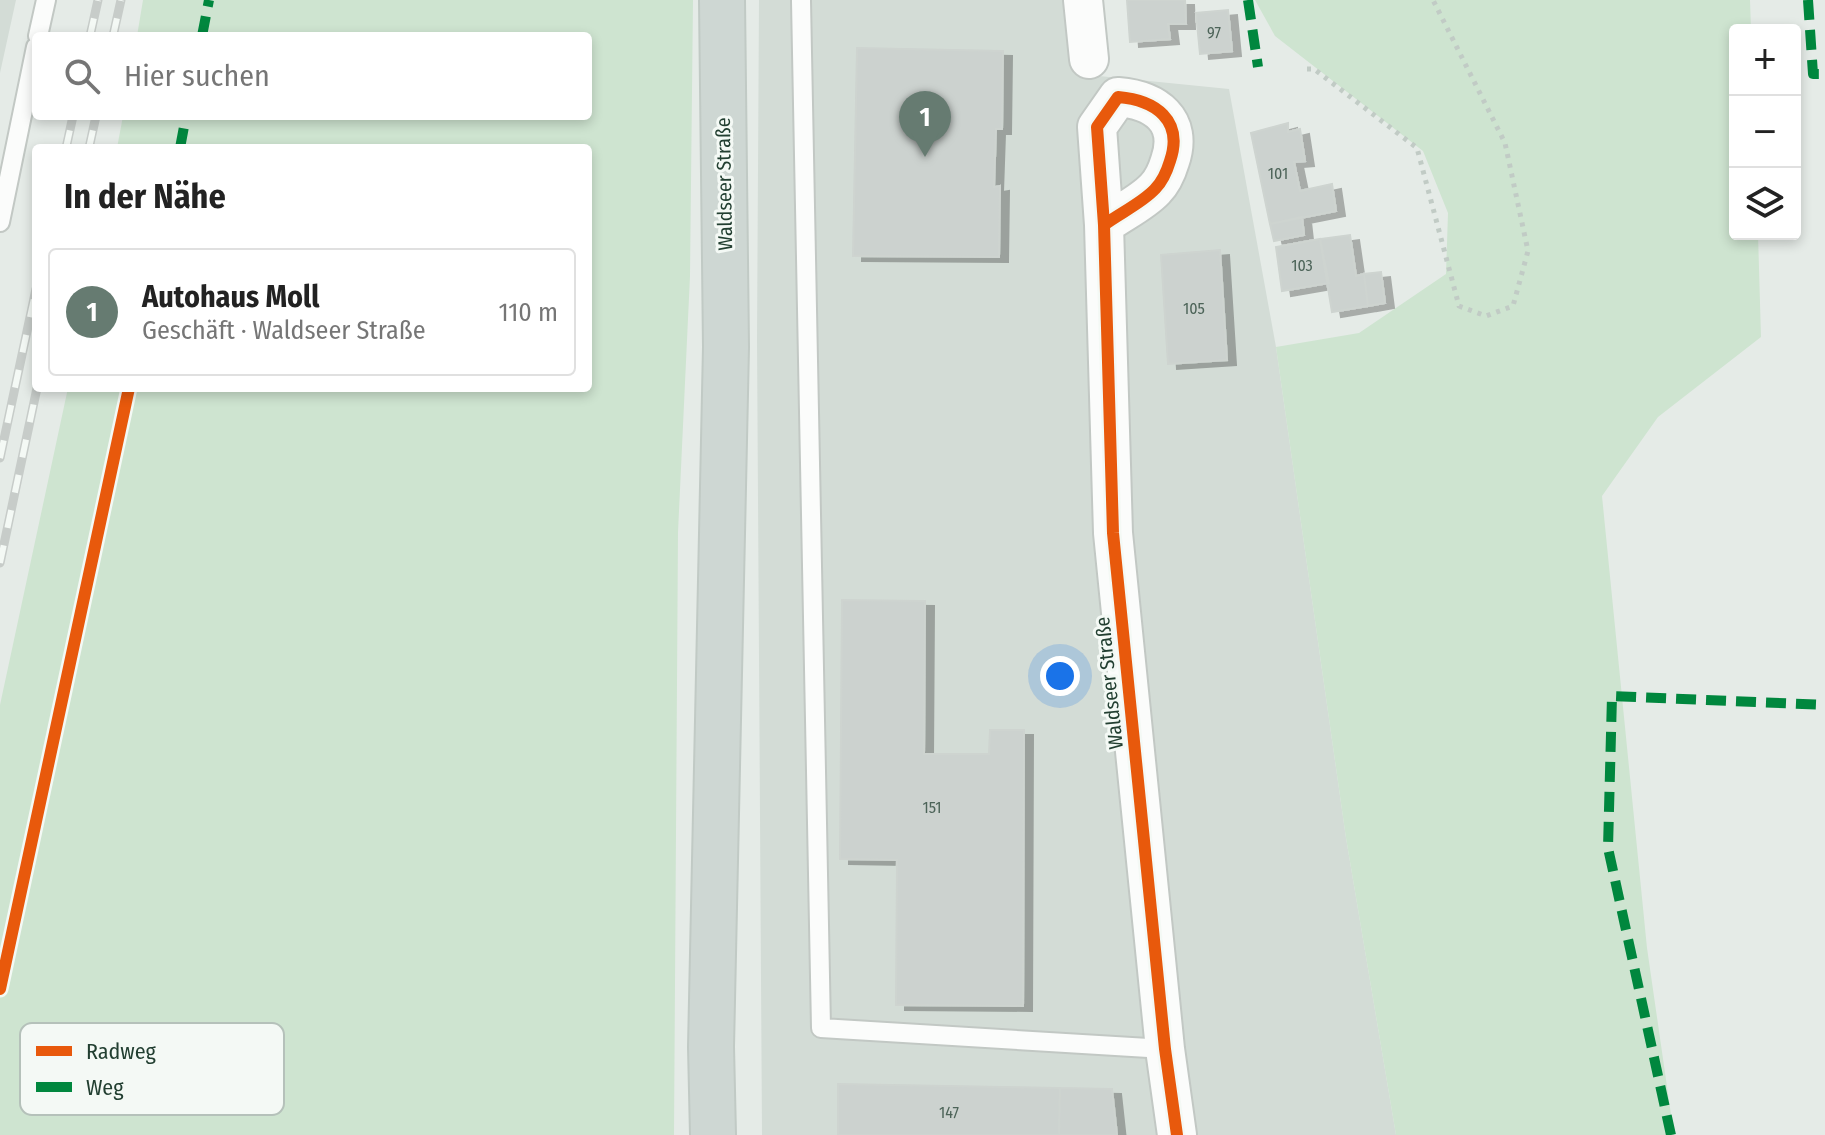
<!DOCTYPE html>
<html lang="de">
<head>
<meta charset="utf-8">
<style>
  :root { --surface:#fff; --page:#f2f2f2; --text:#222; --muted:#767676; --line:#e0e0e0; --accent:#667b71 }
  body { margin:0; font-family:"Fira Sans Condensed",sans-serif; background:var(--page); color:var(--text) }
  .controls { position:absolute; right:24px; top:24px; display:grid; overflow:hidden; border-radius:8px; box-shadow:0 4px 12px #0003 }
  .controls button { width:72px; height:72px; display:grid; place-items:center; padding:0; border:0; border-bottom:2px solid var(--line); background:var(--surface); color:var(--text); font:40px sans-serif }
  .you { position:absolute; left:1060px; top:676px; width:28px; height:28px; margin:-20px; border:6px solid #fff; border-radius:50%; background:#1a73e8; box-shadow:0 0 0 12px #1a73e833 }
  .badge { display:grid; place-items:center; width:52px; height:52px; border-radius:50%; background:var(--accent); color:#fff; font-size:26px; font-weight:700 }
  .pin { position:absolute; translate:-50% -66px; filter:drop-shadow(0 2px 4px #0008) }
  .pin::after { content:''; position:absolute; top:42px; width:28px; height:24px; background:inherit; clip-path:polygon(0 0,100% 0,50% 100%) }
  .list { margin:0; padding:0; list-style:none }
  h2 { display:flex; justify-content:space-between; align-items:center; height:104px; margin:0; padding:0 32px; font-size:34px }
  h2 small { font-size:26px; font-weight:400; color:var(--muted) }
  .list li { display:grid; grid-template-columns:52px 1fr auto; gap:24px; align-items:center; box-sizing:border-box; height:128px; margin:0 16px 16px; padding:0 16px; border:2px solid var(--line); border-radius:8px }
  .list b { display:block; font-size:30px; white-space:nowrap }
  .list p { margin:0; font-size:26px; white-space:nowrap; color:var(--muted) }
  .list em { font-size:26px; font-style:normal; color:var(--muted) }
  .icon { flex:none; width:44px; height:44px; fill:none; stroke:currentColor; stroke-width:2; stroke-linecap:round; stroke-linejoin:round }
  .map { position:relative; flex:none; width:1825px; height:1135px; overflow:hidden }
  .search { position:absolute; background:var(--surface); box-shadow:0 4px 12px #0003; left:32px; top:32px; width:560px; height:88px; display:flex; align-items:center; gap:20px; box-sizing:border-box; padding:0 28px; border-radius:8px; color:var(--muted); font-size:30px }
  .panel { position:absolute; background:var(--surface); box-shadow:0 4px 12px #0003; left:32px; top:144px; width:560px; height:248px; border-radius:8px }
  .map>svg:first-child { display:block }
  .built { fill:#d3dcd6 }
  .green { fill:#cee4d0 }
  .building { fill:#ccd2cf; stroke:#ced4d0; stroke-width:2; filter:url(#shadow) }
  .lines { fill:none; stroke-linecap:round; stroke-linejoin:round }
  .service-casing { stroke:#c2c8c4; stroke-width:22 }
  .minor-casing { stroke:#c2c8c4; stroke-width:42 }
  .primary-casing { stroke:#c1cac5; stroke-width:48 }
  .path { stroke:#c1cbc5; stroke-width:5; stroke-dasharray:4 6; stroke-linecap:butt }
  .service { stroke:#fbfcfb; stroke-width:18 }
  .minor { stroke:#fbfcfb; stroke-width:38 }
  .primary { stroke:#ced7d3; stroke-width:44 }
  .rail-casing { stroke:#c7ccc9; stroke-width:9 }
  .rail { stroke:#f4f9f5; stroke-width:6; stroke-dasharray:18; stroke-linecap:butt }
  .quiet { stroke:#00873e; stroke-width:10; stroke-dasharray:20 10; stroke-linecap:butt }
  .cycleway-casing { stroke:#f4f9f5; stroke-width:17 }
  .cycleway { stroke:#e8590c; stroke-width:12 }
  .labels { text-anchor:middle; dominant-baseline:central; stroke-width:6; stroke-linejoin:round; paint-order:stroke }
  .number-label { font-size:16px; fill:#4d6459 }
  .street-label { font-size:20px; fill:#223f31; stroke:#f4f9f5 }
  .key { fill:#f4f9f5; stroke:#b5c1ba; stroke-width:2 }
  .key-label { font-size:22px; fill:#223f31 }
</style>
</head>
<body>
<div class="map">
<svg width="1825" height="1135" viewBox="0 0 1825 1135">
  <defs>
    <filter id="shadow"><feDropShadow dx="9" dy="5" stdDeviation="0" flood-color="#0004"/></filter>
  </defs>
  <rect width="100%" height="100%" fill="#e5ebe7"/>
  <path class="built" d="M0,0H16L0,73Z
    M759,0H1072L1079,74L1229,89L1276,347L1346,838L1396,1135H762L757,339Z"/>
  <path class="green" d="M143,0H693L690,276L678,532L674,1135H0V705L68,388H588V148H117L123,116H588V36H137Z
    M1255,0H1750L1751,30H1735V234H1758L1761,337L1658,417L1602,496L1647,948L1674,1135H1396L1346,838L1276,347L1359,333L1446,274L1448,213L1423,151L1275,36Z"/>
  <path class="building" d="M1127,0H1185L1186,24H1168L1170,39L1130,42Z
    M1228,10L1232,51L1200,54L1196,13Z
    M857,48L1003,51L1002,129H996L994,187L1000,186L999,257L853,256Z
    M1288,123V132L1300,129L1305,161L1294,162L1300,191L1332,184L1336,211L1270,224L1251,133Z
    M1302,217L1304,235L1274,241L1270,224Z
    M1350,235L1356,276L1364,274L1368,306L1332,312L1320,239Z
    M1320,239L1329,283L1282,291L1276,247Z
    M1220,250L1227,360L1168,364L1161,255Z
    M1381,272L1385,303L1368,306L1364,274Z
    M842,600L925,601L924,754H989L990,730H1024L1023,1006L896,1005L897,860L840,859Z
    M838,1084L1060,1088L1059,1135H838Z
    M1060,1088L1112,1089L1117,1135H1059Z"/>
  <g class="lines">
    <g class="service-casing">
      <path id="service" d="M801,1L821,1028L1165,1049
        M38,36L46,0
        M0,222L36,47"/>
    </g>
    <g class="minor-casing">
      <path id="minor" d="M1083,0L1089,59
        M1104,225C1120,213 1142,203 1155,189C1163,181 1167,171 1170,161C1184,120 1155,100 1118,97L1097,127L1104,225L1113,533L1165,1049L1177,1135"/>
    </g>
    <g class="primary-casing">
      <path id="primary" d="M713,1135L711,1047L726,347L722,0"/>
    </g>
    <path class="path" d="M1307,69H1314L1417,148L1459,306L1486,316L1513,306L1528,251L1505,143L1433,0"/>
    <use href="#service" class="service"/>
    <use href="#minor" class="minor"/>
    <use href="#primary" class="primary"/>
    <g class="rail-casing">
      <path id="rail" d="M90,36L98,0
        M113,36L121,0
        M66,148L73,116
        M89,148L96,116
        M0,458L36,289
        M0,563L37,388"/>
    </g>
    <use href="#rail" class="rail"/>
    <path class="quiet" d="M1248,0L1258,67
      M1808,0L1813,74H1825
      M202,36L209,0
      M180,148L186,116
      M1671,1135L1608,848L1612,696L1825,705"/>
    <g class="cycleway-casing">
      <path id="cycleway" d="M1104,225C1120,213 1142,203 1155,189C1163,181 1167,171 1170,161C1184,120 1155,100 1118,97L1097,127L1104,225L1113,533L1165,1049L1177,1135
        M0,989L129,388"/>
    </g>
    <use href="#cycleway" class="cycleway"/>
  </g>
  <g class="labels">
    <g class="number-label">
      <text x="1214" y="32">97</text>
      <text x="1278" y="173">101</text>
      <text x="1302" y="265">103</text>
      <text x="1194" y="308">105</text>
      <text x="932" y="807">151</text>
      <text x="949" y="1112">147</text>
    </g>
    <g class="street-label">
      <text transform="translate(724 184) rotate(-91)">Waldseer Straße</text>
      <text transform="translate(1109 683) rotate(-96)">Waldseer Straße</text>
    </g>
  </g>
  <rect x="20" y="1023" width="264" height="92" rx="12" class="key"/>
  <rect x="36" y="1046" width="36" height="10" fill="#e8590c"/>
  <rect x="36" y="1082" width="36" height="10" fill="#00873e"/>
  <g class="key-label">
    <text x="86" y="1059">Radweg</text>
    <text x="86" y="1095">Weg</text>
  </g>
</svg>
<div class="controls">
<button>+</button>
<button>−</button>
<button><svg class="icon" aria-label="layers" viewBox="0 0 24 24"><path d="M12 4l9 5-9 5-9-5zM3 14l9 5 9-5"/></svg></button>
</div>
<div class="you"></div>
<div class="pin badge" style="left:925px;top:157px">1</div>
<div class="search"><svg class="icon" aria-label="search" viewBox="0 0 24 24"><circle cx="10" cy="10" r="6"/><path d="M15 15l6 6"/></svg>Hier suchen</div>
<section class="panel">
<h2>In der Nähe<small></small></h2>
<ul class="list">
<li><span class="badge">1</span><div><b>Autohaus Moll</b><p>Geschäft · Waldseer Straße</p></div><em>110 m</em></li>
</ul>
</section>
</div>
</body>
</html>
